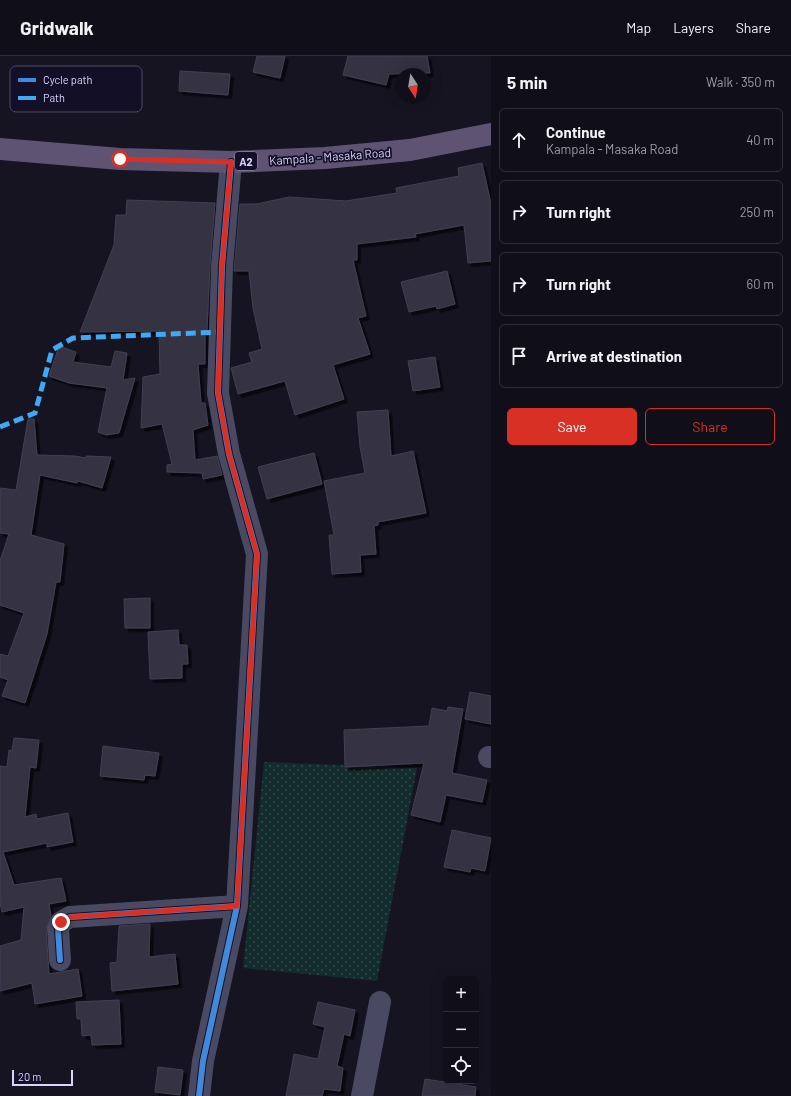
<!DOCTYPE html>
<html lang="en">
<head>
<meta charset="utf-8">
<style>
  :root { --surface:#100f19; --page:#1e1d26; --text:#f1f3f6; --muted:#9c9ca2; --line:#302f38; --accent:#d93025 }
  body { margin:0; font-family:Barlow,sans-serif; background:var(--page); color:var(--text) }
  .controls { position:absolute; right:12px; bottom:12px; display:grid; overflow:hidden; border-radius:6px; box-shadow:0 4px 16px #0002 }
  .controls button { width:36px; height:36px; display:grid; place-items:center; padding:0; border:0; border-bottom:1px solid var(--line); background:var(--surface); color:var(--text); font:20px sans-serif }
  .compass { position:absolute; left:395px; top:12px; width:36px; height:36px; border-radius:50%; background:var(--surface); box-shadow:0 4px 16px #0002; rotate:168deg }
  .scale { position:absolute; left:12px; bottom:10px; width:61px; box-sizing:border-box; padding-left:4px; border:2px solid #d9d4ff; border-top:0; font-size:11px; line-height:14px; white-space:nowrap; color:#d9d4ff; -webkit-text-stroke:3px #130f26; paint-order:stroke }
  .stop { position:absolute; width:12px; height:12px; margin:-9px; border:3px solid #d93025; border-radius:50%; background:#fff }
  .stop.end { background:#d93025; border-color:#fff; box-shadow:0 1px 4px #0008 }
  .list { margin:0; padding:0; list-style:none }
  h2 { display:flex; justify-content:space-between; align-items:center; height:52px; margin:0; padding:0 16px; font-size:17px }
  h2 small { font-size:13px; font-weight:400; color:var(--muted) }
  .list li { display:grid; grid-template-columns:26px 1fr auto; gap:12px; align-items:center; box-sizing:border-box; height:64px; margin:0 8px 8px; padding:0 8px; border:1px solid var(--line); border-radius:6px }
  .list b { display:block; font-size:15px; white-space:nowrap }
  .list p { margin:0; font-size:13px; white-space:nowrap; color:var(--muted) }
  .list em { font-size:13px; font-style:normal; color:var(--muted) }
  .actions { display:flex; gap:8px; padding:12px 16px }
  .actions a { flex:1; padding:9px 0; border:1px solid var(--accent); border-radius:6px; text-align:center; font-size:14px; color:var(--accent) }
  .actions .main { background:var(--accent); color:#fff }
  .icon { flex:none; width:22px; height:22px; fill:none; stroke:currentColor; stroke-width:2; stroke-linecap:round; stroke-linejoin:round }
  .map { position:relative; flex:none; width:491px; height:1040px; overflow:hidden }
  header { display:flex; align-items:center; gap:24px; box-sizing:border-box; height:56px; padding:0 20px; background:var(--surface); border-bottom:1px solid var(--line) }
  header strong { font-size:19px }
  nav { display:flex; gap:22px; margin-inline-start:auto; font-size:14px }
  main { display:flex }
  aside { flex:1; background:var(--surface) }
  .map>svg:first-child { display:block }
  .park { fill:url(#park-dots) }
  .building { fill:#343243; stroke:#433f54; filter:url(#shadow) }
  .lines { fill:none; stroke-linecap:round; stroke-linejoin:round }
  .minor { stroke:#4a4962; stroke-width:22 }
  .major { stroke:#5e5373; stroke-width:22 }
  .quiet { stroke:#3fa9f5; stroke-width:5; stroke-dasharray:10 5; stroke-linecap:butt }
  .cycleway-casing { stroke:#130f26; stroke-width:8 }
  .cycleway { stroke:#408adc; stroke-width:6 }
  .route { stroke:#d93025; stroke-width:5 }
  .labels { text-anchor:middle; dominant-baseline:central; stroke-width:3.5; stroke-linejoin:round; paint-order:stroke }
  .shield { fill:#130f26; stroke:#9e99be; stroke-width:1 }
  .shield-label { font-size:11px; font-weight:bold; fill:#d9d4ff }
  .street-label { font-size:12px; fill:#d9d4ff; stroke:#130f26 }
  .key { fill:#130f26; stroke:#4e4a67; stroke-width:1 }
  .key-label { font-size:11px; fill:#d9d4ff }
</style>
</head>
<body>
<header>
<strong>Gridwalk</strong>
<nav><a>Map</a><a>Layers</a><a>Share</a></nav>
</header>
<main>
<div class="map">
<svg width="491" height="1040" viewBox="0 0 491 1040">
  <defs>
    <pattern id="park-dots" width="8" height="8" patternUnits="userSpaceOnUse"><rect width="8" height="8" fill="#132c2d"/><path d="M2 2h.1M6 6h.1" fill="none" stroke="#354a4c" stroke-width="1.8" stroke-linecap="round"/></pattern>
    <filter id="shadow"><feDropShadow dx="3.5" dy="3.5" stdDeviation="0" flood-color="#0009"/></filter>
  </defs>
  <rect width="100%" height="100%" fill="#161421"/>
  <path class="park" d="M264,706L417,712L377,925L243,912Z"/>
  <path class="building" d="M257,0H285L280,22L253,16Z
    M348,0H427L430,17L389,18L386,29L343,19Z
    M180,15L230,18L228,39L179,35Z
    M482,107L491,148V205L468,207L464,169L415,178L416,181L357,188V204H353L366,260L358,262L370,298L333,309L344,343L295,359L285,325L238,338L231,312L252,306L249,297L262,293L253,252L249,215H234L240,148H257L289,141L346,145L397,137L396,132L459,120L458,112Z
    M127,144L215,147L210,209L207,274H205V308H198L201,347H205L208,369L193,374L195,404L217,400L222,419L203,423L202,417L167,416V409L172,408L162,368L141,372L143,321L160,318L159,275L80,276L114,189L116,159H126Z
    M447,215L455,248L437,253L436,250L409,256L401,226Z
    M59,290L76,296L73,306L111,311L115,295L127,297L123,324L135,322L119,377L106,379L98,376L107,332L69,327L49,320Z
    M435,301L440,331L413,335L408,305Z
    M388,354L391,400L413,395L426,457L378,466V469L374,470L376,498L360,499L361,516L332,518L329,479H334L324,425L365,417L360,391L357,356Z
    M28,363H34L37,399L75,400L86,402V400L111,401L102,432L78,425L77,427L40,419L31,479L64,488L60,526H56L47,578L25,647L2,640L8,624L0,621V598L8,600L24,557L0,549V505L9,478L0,477V432L16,434Z
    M314,397L322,428L267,443L258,411Z
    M150,542V572H125L124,543Z
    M178,574L179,589H187L188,608H182V622L150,623L148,576Z
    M470,636L491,640V668L465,663Z
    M448,651L463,653L452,717L487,724L482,746L446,739L440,766L411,759L424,707L345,711L344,674L429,670L432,652L447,655Z
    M14,682L39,684L36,712L30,711L25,761L36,758L37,763L68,757L73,786L47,791V787L3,796L14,829L61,822L66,845L49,848L51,860L46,873L49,918L78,913L82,940L35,948L32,927L0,935V890L21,884L24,851L2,856L0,847V710L7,711L9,694L12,695Z
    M103,690L159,697L155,720L145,719L144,724L100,720Z
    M452,774L491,782L485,815L471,812L470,816L444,811Z
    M150,868L149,901L175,898L178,928L112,935L110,907L117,906L119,870Z
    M119,944L121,988L92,989L91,979L82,980L81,963H77L76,946Z
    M318,946L355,954L350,980L344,978L337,1010L343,1012L340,1035L324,1033L322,1040H286L294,998L318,1003L325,971L313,968Z
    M158,1011L183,1014L180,1039L155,1036Z
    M425,1023L476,1031L475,1040H422Z"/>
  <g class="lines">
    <path class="minor" d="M489,701H491
      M60,904L58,873L61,866L70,861L237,850
      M199,1040L203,1005L237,850L257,498L229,398L218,337L222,210L231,106
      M362,1040L380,946"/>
    <path class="major" d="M0,93L120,103L231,106L325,102L410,94L491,78"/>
    <path class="quiet" d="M0,371L35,357L52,294L73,282L220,276"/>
    <g class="cycleway-casing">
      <path id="cycleway" d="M60,904L58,873L61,866L70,861L237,850
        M199,1040L203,1005L237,850L257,498L229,398L218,337L222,210L231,106"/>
    </g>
    <use href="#cycleway" class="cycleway"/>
  </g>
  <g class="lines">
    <path class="route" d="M61,866L70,861L237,850L257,498L229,398L218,337L222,210L231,106L120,103"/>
  </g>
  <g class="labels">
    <rect class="shield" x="235" y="96" width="22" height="18" rx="3"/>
    <g class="shield-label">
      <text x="246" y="105">A2</text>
    </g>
    <g class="street-label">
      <text transform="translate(330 100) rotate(-4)">Kampala - Masaka Road</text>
    </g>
  </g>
  <rect x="10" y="10" width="132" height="46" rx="6" class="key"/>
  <rect x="18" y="22" width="18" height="4" fill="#408adc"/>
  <rect x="18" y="40" width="18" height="4" fill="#3fa9f5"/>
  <g class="key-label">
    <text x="43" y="28">Cycle path</text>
    <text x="43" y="46">Path</text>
  </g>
</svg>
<div class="controls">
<button>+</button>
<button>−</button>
<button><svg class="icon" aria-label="locate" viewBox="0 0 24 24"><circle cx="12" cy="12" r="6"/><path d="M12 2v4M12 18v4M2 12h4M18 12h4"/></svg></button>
</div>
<svg class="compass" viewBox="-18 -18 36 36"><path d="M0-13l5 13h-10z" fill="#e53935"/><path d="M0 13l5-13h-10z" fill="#9c9ca2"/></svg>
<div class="scale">20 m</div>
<div class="stop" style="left:120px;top:103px"></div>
<div class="stop end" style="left:61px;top:866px"></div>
</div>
<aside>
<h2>5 min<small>Walk · 350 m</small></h2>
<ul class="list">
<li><svg class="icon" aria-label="ahead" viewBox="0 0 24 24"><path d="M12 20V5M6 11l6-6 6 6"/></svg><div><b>Continue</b><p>Kampala - Masaka Road</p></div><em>40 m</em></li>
<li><svg class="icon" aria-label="right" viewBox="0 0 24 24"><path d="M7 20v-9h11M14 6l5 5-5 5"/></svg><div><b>Turn right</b></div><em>250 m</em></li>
<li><svg class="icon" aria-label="right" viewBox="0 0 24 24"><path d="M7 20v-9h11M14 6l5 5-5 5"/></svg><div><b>Turn right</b></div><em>60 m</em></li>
<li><svg class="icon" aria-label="arrive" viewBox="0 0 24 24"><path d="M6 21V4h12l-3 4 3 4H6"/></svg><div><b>Arrive at destination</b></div></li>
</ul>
<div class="actions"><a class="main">Save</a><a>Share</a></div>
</aside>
</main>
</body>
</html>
